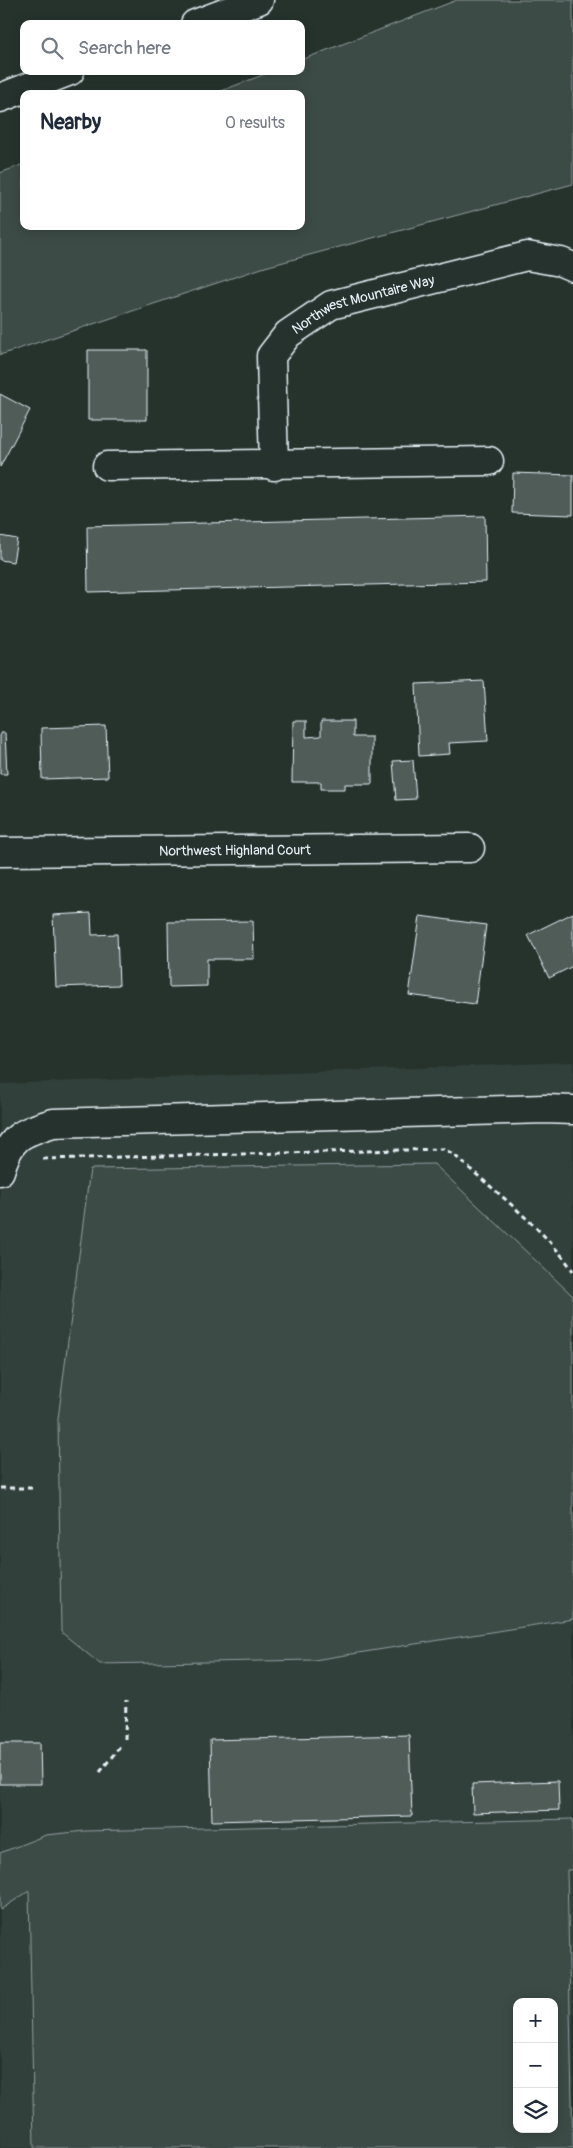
<!DOCTYPE html>
<html lang="en">
<head>
<meta charset="utf-8">
<style>
  :root { --surface:#fff; --page:#f2f2f3; --text:#1f2937; --muted:#747a83; --line:#e0e1e3 }
  body { margin:0; font-family:Pangolin,sans-serif; background:var(--page); color:var(--text) }
  .controls { position:absolute; right:15px; bottom:15px; display:grid; overflow:hidden; border-radius:10px; box-shadow:0 2px 12px #0003 }
  .controls button { width:45px; height:45px; display:grid; place-items:center; padding:0; border:0; border-bottom:1px solid var(--line); background:var(--surface); color:var(--text); font:25px sans-serif }
  .list { margin:0; padding:0; list-style:none }
  h2 { display:flex; justify-content:space-between; align-items:center; height:65px; margin:0; padding:0 20px; font-size:21px }
  h2 small { font-size:16px; font-weight:400; color:var(--muted) }
  .icon { flex:none; width:28px; height:28px; fill:none; stroke:currentColor; stroke-width:2; stroke-linecap:round; stroke-linejoin:round }
  .map { position:relative; flex:none; width:573px; height:2148px; overflow:hidden }
  .search { position:absolute; background:var(--surface); box-shadow:0 2px 12px #0003; left:20px; top:20px; width:285px; height:55px; display:flex; align-items:center; gap:12px; box-sizing:border-box; padding:0 18px; border-radius:10px; color:var(--muted); font-size:19px }
  .panel { position:absolute; background:var(--surface); box-shadow:0 2px 12px #0003; left:20px; top:90px; width:285px; height:140px; border-radius:10px }
  .map>svg:first-child { display:block }
  .built { fill:#333f3a; fill-rule:evenodd }
  .green { fill:#3e4b47; stroke:#939ea0; fill-rule:evenodd }
  .building { fill:#505c59; stroke:#e8f1f8 }
  .lines { fill:none; stroke-linecap:round; stroke-linejoin:round }
  .minor-casing { stroke:#e8f1f8; stroke-width:31 }
  .highway-casing { stroke:#e8f1f8; stroke-width:31 }
  .path { stroke:#e8f1f8; stroke-width:3; stroke-dasharray:5 4; stroke-linecap:butt }
  .minor { stroke:#26332d; stroke-width:28 }
  .highway { stroke:#26332d; stroke-width:28 }
  .labels { text-anchor:middle; dominant-baseline:central; stroke-width:5; stroke-linejoin:round; paint-order:stroke }
  .street-label { font-size:14px; fill:#e8f1f8; stroke:#26332d }
</style>
</head>
<body>
<div class="map">
<svg width="573" height="2148" viewBox="0 0 573 2148">
  <rect width="100%" height="100%" fill="#26332d"/>
  <filter id="ink" filterUnits="userSpaceOnUse"><feTurbulence type="fractalNoise" baseFrequency=".02" numOctaves="2"/><feDisplacementMap in="SourceGraphic" scale="10" xChannelSelector="R" yChannelSelector="G"/><feConvolveMatrix kernelMatrix="1 2 1 2 8 2 1 2 1" color-interpolation-filters="sRGB"/></filter>
  <g filter="url(#ink)">
    <path class="built" d="M573,1062V2148H0V1084ZM517,2002H554V2129H517Z"/>
    <path class="green" d="M457,0H573V184L265,267L0,355V173L24,164V226H301V94H213L273,71H301V60Z
      M434,1164L573,1296V1619L314,1660L100,1664L61,1632L58,1419L90,1169Z
      M573,1819V1870H567L573,2148H34L29,1891L0,1910V1853L46,1835L85,1831ZM517,2002H554V2129H517Z"/>
    <path class="building" d="M88,350H147V420H88Z
      M0,394L30,410L0,467Z
      M513,473L573,475V515L512,513Z
      M485,516L486,582L88,592L87,526Z
      M0,536L17,539L13,562L0,560Z
      M484,681L488,741L449,743L450,754L419,756L416,684Z
      M293,721H306V737L321,736V721H353V737H372V784H345V789H321V782H292Z
      M106,726L108,777L42,779L41,728Z
      M0,733H5L7,774H0Z
      M413,760L416,799L396,800L393,761Z
      M91,913L92,935L117,934L119,985L56,987L53,915Z
      M573,913V966L549,978L528,935Z
      M420,916L486,925L475,1004L409,995Z
      M253,921L254,959H207V986L169,987L168,922Z
      M409,1735L412,1816L212,1821L210,1740Z
      M0,1743H40L41,1784H0Z
      M558,1781L559,1810L473,1813L472,1784Z"/>
    <g class="lines">
      <g class="minor-casing">
        <g id="minor">
          <path d="M107,466L489,461"/>
          <path id="s1" d="M274,466L271,356L288,334L331,305L527,256L561,262L573,267"/>
          <path id="s2" d="M0,852L470,848"/>
          <path d="M0,1171C10,1136 21,1133 53,1123L545,1109L573,1110"/>
        </g>
      </g>
      <g class="highway-casing">
        <path id="highway" d="M195,24L259,0
          M0,98L70,71"/>
      </g>
      <path class="path" d="M43,1159L443,1149L453,1154C490,1187 547,1231 573,1271
        M0,1488H35
        M125,1739L126,1701
        M100,1772L121,1745"/>
      <use href="#minor" class="minor"/>
      <use href="#highway" class="highway"/>
    </g>
  </g>
  <g class="labels">
    <g class="street-label">
      <text stroke="none"><textPath href="#s1" startOffset="220">Northwest Mountaire Way</textPath></text>
      <text stroke="none"><textPath href="#s2" startOffset="235">Northwest Highland Court</textPath></text>
    </g>
  </g>
</svg>
<div class="controls">
<button>+</button>
<button>−</button>
<button><svg class="icon" aria-label="layers" viewBox="0 0 24 24"><path d="M12 4l9 5-9 5-9-5zM3 14l9 5 9-5"/></svg></button>
</div>
<div class="search"><svg class="icon" aria-label="search" viewBox="0 0 24 24"><circle cx="10" cy="10" r="6"/><path d="M15 15l6 6"/></svg>Search here</div>
<section class="panel">
<h2>Nearby<small>0 results</small></h2>
<ul class="list">
</ul>
</section>
</div>
</body>
</html>
